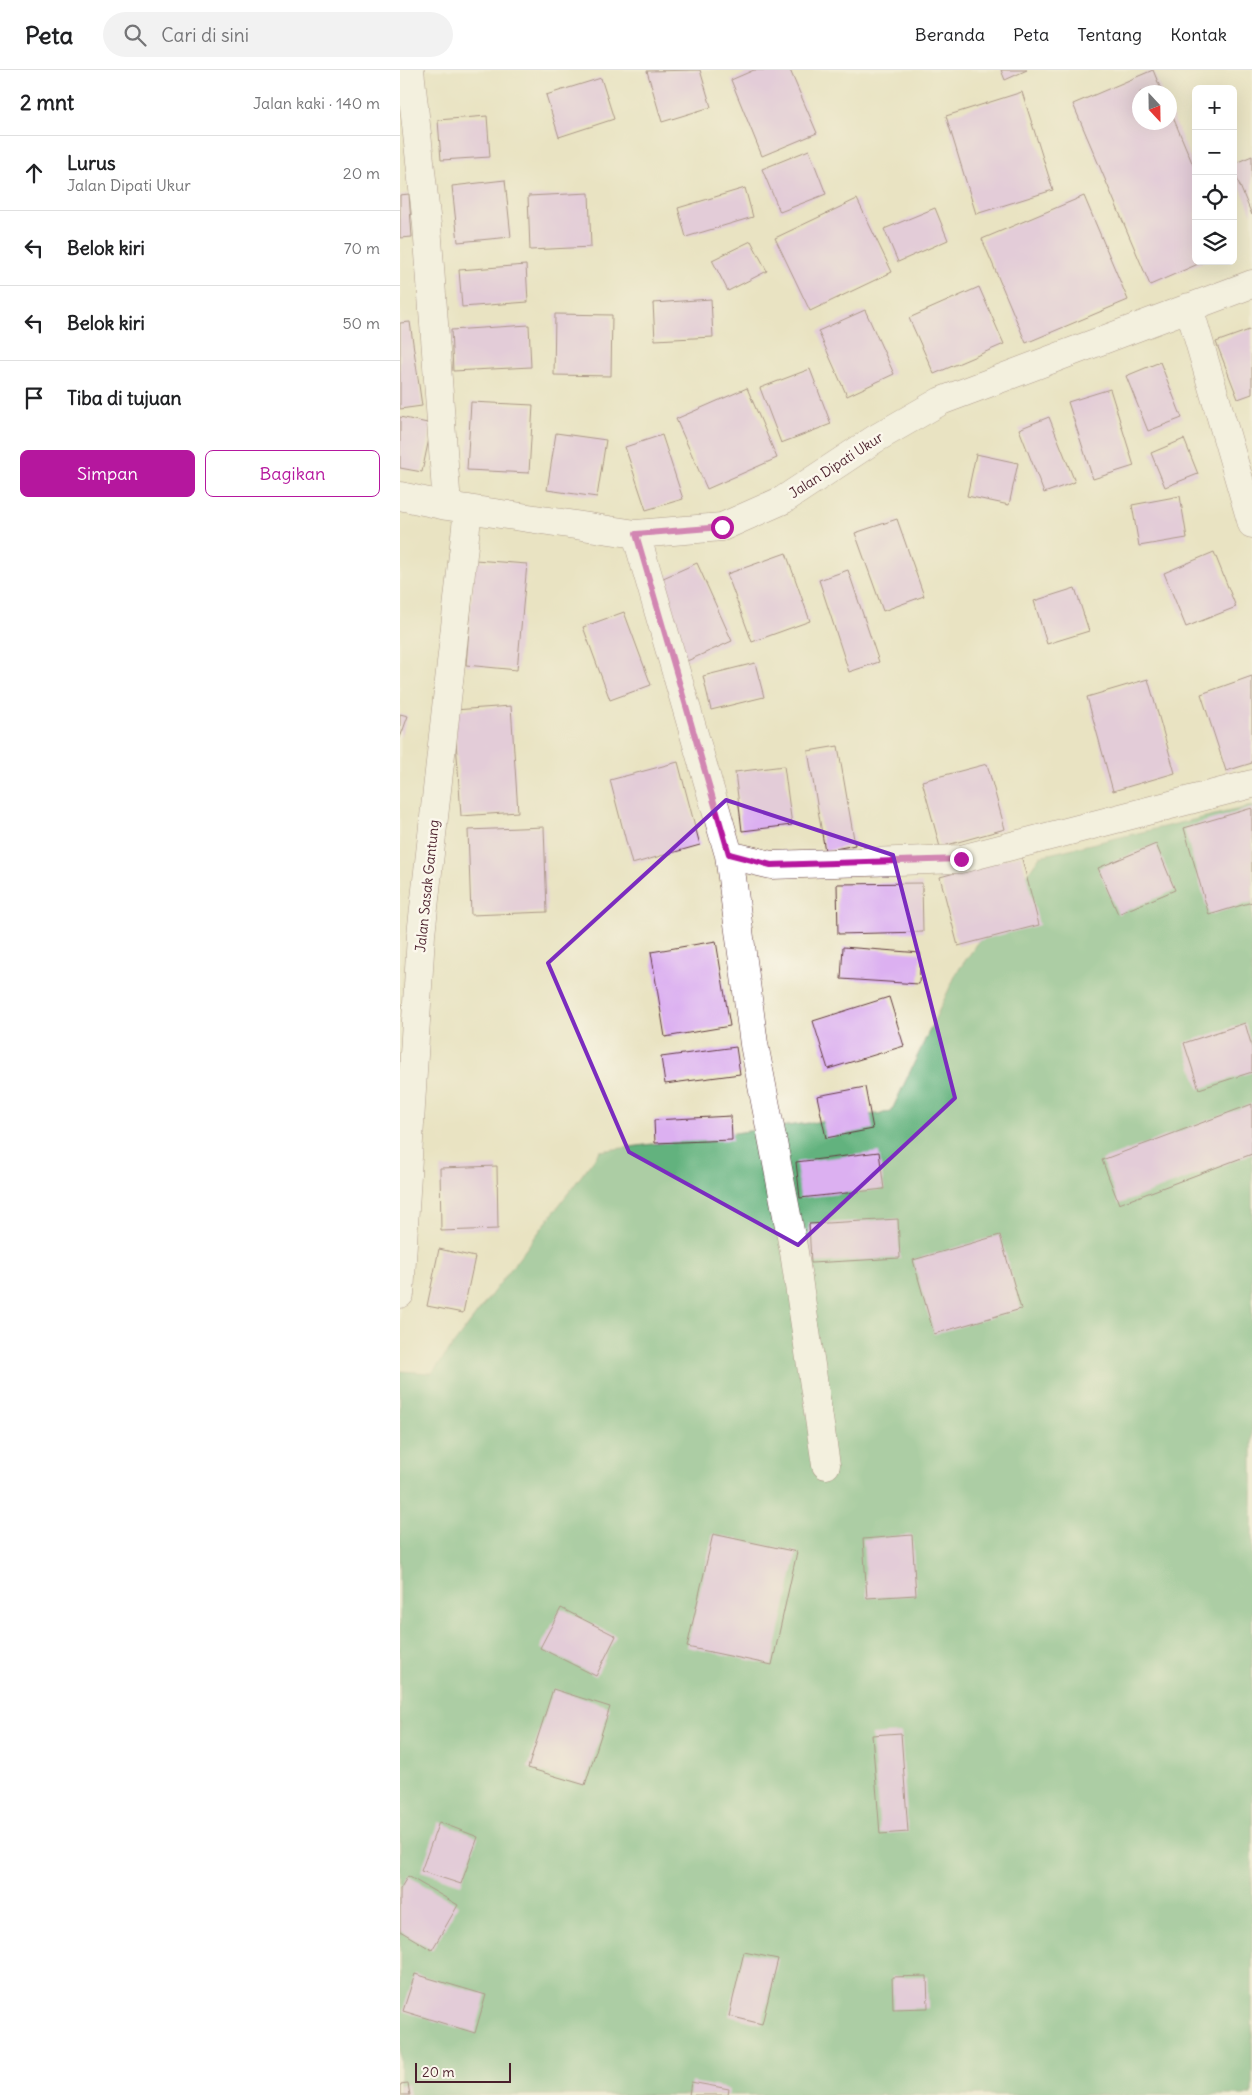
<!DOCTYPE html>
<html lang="id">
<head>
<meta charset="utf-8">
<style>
  :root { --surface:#fff; --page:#f2f2f2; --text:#202124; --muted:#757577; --line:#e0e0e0; --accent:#b5179e }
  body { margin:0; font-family:Delius,sans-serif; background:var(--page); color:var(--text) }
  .controls { position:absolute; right:15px; top:15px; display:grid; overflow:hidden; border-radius:8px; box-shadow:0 5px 20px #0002 }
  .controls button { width:45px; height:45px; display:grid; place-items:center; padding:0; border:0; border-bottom:1px solid var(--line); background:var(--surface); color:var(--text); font:25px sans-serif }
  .compass { position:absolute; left:732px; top:15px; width:45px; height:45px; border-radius:50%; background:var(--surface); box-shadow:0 5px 20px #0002; rotate:158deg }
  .scale { position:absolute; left:15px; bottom:12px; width:96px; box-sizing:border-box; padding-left:5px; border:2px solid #4a1f2b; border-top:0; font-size:14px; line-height:18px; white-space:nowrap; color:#4a1f2b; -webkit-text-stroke:4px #fbf7ec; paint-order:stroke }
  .stop { position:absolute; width:15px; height:15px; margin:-11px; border:4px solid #b5179e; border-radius:50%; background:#fff }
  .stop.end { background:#b5179e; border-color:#fff; box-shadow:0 1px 5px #0008 }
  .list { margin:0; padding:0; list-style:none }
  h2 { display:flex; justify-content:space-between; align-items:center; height:65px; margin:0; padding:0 20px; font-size:21px }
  h2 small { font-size:16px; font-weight:400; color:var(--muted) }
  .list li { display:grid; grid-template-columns:32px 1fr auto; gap:15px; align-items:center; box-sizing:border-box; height:75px; padding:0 20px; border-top:1px solid var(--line) }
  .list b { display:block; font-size:19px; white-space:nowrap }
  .list p { margin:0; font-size:16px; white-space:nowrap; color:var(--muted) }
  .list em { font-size:16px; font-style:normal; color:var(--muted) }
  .actions { display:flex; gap:10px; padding:15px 20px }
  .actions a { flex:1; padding:11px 0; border:1px solid var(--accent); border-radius:8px; text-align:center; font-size:18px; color:var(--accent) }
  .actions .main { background:var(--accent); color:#fff }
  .icon { flex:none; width:28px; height:28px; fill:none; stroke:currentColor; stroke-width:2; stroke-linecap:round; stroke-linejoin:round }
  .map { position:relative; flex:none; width:852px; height:2025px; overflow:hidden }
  header { display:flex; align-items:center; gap:30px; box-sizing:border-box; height:70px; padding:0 25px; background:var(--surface); border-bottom:1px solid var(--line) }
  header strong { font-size:24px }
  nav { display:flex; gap:28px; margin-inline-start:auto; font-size:18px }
  .search { width:350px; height:45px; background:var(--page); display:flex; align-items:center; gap:12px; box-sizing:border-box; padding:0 18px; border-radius:28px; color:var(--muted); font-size:19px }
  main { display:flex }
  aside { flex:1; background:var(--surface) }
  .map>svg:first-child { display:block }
  .forest { fill:#62b27e; stroke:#566854 }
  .building { fill:#dcb0f1 }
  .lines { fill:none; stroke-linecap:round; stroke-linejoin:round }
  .street-casing { stroke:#623c42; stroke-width:29 }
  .street { stroke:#fff; stroke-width:28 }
  .route { stroke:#b5179e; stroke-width:6 }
  .marked { fill:none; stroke:#7b2cbf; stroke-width:4; stroke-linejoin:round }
  .labels { text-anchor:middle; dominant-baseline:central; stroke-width:5; stroke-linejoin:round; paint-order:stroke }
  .street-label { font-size:14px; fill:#4a1f2b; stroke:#fbf7ec }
</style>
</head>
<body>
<header>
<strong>Peta</strong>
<div class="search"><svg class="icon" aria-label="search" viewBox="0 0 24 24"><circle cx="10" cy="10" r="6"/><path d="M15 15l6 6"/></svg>Cari di sini</div>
<nav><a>Beranda</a><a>Peta</a><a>Tentang</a><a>Kontak</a></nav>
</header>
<main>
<aside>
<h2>2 mnt<small>Jalan kaki · 140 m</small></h2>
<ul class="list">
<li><svg class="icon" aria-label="ahead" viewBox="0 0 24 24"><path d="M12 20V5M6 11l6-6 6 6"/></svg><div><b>Lurus</b><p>Jalan Dipati Ukur</p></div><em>20 m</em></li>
<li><svg class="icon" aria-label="left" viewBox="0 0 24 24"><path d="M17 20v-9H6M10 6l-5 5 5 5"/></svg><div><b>Belok kiri</b></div><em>70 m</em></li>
<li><svg class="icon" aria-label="left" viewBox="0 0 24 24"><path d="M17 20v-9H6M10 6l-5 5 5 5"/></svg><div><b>Belok kiri</b></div><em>50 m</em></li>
<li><svg class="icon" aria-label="arrive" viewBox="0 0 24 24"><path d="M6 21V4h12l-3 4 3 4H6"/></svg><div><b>Tiba di tujuan</b></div></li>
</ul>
<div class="actions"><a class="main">Simpan</a><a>Bagikan</a></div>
</aside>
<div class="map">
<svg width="852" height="2025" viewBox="0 0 852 2025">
  <rect width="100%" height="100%" fill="#fbf7ec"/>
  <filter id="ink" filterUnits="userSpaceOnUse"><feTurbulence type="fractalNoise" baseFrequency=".02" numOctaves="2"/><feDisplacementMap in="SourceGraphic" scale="10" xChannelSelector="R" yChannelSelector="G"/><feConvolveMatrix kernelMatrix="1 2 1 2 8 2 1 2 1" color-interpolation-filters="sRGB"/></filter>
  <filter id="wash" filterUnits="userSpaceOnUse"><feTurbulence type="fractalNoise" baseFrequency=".0096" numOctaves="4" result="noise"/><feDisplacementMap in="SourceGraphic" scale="20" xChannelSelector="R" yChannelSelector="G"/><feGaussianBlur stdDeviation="1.12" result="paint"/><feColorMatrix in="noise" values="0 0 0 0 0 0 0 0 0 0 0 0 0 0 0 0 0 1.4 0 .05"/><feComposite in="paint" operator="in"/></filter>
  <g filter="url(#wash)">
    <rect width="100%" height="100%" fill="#e9e3c2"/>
    <path class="forest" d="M852,736V2025H0V1301L32,1303L200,1081L491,1042L557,902L640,786Z"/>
    <g id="blocks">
      <path class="building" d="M300,0L311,37L262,52L247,1Z
        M354,0H390L417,63L362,86L331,10Z
        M601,0H627L605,10Z
        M753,0L762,22H740V52H770V40L796,102V191H805L750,215L673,34Z
        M201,8L214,49L159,67L146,25Z
        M622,22L653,120L576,144L546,46Z
        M87,46L90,87L41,90L38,50Z
        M409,80L426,124L380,142L362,99Z
        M852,86V145L833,99V94Z
        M105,110L111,167L58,172L52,116Z
        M345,118L353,147L286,167L278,138Z
        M189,123L191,177L130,180L128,126Z
        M9,124L12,167L0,168V125Z
        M684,126L728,230L626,273L582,169Z
        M457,129L492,202L410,241L375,168Z
        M535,138L548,170L498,192L484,159Z
        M351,171L367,201L328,221L312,190Z
        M126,195L128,232L62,237L59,200Z
        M579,217L604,274L534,304L509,248Z
        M311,229L313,267L255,270L253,233Z
        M465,240L494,304L447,326L418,261Z
        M155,244L212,245L211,306L154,305Z
        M10,252L22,336L0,339V253Z
        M129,255L131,297L53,301L51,260Z
        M852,259V324L838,329L816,272Z
        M760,292L782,348L748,361L726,306Z
        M410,299L431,354L381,373L360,318Z
        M347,318L377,388L307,419L276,349Z
        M710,319L734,396L693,409L668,332Z
        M71,332L133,335L129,403L67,400Z
        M0,347L32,354L22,402L0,398Z
        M649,347L675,412L644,423L619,359Z
        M156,363L206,370L197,427L147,420Z
        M262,365L283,429L246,440L225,377Z
        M784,369L798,404L765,417L751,383Z
        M576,384L618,393L609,435L567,426Z
        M780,426L787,468L739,476L732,435Z
        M497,449L524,526L483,541L455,463Z
        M814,482L836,537L786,557L764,503Z
        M386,483L410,551L352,572L327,504Z
        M75,490L127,494L117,600L66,595Z
        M297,493L332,571L287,591L252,513Z
        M448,500L479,592L449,602L419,510Z
        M675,518L689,561L647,574L634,531Z
        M224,542L251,615L210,630L183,557Z
        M355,593L364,627L311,640L303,606Z
        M852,606V693L826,701L801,624Z
        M748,609L775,703L713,721L687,627Z
        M111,636L118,742L61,746L54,640Z
        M0,644L8,646L0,668Z
        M438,676L455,775L425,781L408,681Z
        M278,692L300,775L232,794L210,710Z
        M587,694L605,759L540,777L522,711Z
        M384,696L392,755L342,761L335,702Z
        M852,738V832L809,845L784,758Z
        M144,757L147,842L71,845L68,760Z
        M756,774L775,820L718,844L698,798Z
        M621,785L639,855L558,876L540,807Z
        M522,813L523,862L438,864L437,814Z
        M316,871L330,956L265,967L251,882Z
        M443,877L521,883L519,914L441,909Z
        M489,927L504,976L428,999L413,951Z
        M845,953L852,977V1002L799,1019L784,973Z
        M336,977L340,1004L265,1014L261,987Z
        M465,1017L473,1059L426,1068L417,1026Z
        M852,1034V1084L719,1134L702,1090Z
        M331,1046L332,1070L255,1073L254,1050Z
        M479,1082L484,1119L400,1128L396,1092Z
        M97,1096L98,1159L41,1161L40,1098Z
        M498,1149L500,1188L411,1193L409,1154Z
        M600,1165L621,1239L534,1264L513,1190Z
        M39,1179L75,1187L63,1243L27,1236Z
        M313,1464L397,1482L372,1595L287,1577Z
        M512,1465L516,1525L467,1528L463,1469Z
        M161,1538L216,1566L196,1606L140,1578Z
        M153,1619L210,1637L185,1715L128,1698Z
        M501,1663L508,1762L480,1764L472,1665Z
        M39,1752L78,1767L61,1814L21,1801Z
        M8,1806L58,1835L32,1880L0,1861V1819Z
        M344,1882L378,1889L362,1954L329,1946Z
        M15,1904L86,1925L75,1963L3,1941Z
        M527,1906L528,1938L493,1939L492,1907Z
        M291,2012L329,2019L328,2025H289Z
        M8,2014L10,2025H0V2015Z"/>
    </g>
  </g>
  <g filter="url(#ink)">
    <use href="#blocks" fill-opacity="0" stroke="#623c42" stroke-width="1"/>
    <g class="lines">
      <g class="street-casing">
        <path id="street" d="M10,0L27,155L47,436
          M789,237L852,454
          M0,426L47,436L236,464L322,457L383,430L475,369L541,331L852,214
          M236,464L329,785L371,795L561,789L852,714
          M329,785L354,974L394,1182L426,1395
          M0,1224L21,865L68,439"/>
      </g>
      <use href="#street" class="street"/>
    </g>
  </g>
  <g class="lines" filter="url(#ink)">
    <path class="route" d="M322,457L236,464L329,784L371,795L561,789"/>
  </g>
  <path d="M0 0H852V2025H0ZM326,730L493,785L555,1028L398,1175L229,1082L148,893Z" fill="#e9e3c2" fill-opacity=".55" fill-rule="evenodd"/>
  <path class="marked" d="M326,730L493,785L555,1028L398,1175L229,1082L148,893Z"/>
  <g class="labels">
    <g class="street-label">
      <text transform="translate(436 395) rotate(-33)">Jalan Dipati Ukur</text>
      <text transform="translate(27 816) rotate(-84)">Jalan Sasak Gantung</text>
    </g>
  </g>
</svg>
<div class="controls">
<button>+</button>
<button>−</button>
<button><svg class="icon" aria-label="locate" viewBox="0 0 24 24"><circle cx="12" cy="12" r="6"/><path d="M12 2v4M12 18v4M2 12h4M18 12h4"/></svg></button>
<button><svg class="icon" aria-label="layers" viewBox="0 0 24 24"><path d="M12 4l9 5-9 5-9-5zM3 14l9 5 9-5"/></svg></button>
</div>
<svg class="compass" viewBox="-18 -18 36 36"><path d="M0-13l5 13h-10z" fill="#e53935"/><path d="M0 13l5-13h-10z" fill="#757577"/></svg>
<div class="scale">20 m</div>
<div class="stop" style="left:322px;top:457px"></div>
<div class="stop end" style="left:561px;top:789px"></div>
</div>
</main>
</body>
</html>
